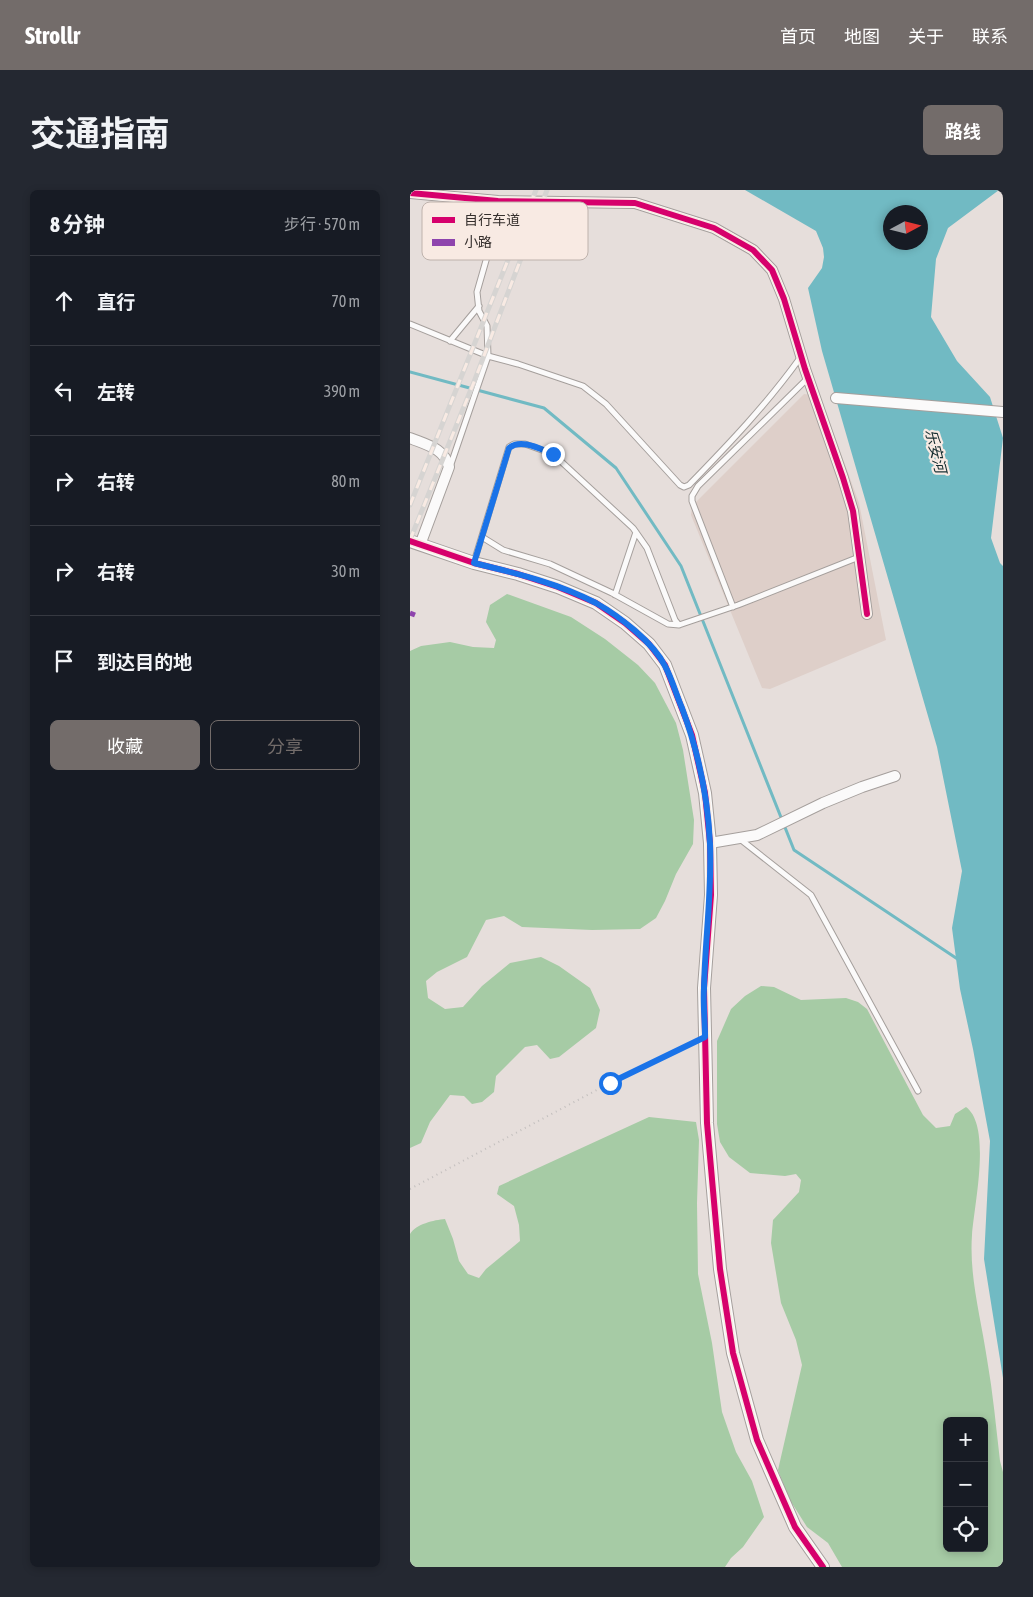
<!DOCTYPE html>
<html lang="zh">
<head>
<meta charset="utf-8">
<style>
  :root { --surface:#171b24; --page:#242831; --text:#f1f3f6; --muted:#9ea1a6; --line:#363941; --accent:#736c6a }
  body { margin:0; font-family:"Asap Condensed","Noto Sans SC",sans-serif; background:var(--page); color:var(--text) }
  .controls { position:absolute; right:15px; bottom:15px; display:grid; overflow:hidden; border-radius:8px; box-shadow:0 2px 8px #0003 }
  .controls button { width:45px; height:45px; display:grid; place-items:center; padding:0; border:0; border-bottom:1px solid var(--line); background:var(--surface); color:var(--text); font:25px sans-serif }
  .compass { position:absolute; left:473px; top:15px; width:45px; height:45px; border-radius:50%; background:var(--surface); box-shadow:0 2px 8px #0003; rotate:83deg }
  .stop { position:absolute; width:15px; height:15px; margin:-11px; border:4px solid #1a73e8; border-radius:50%; background:#fff }
  .stop.end { background:#1a73e8; border-color:#fff; box-shadow:0 1px 5px #0008 }
  .list { margin:0; padding:0; list-style:none }
  h2 { display:flex; justify-content:space-between; align-items:center; height:65px; margin:0; padding:0 20px; font-size:21px }
  h2 small { font-size:16px; font-weight:400; color:var(--muted) }
  .list li { display:grid; grid-template-columns:32px 1fr auto; gap:15px; align-items:center; box-sizing:border-box; height:90px; padding:0 20px; border-top:1px solid var(--line) }
  .list b { display:block; font-size:19px; white-space:nowrap }
  .list em { font-size:16px; font-style:normal; color:var(--muted) }
  .actions { display:flex; gap:10px; padding:15px 20px }
  .actions a { flex:1; padding:11px 0; border:1px solid var(--accent); border-radius:8px; text-align:center; font-size:18px; color:var(--accent) }
  .actions .main { background:var(--accent); color:#fff }
  .icon { flex:none; width:28px; height:28px; fill:none; stroke:currentColor; stroke-width:2; stroke-linecap:round; stroke-linejoin:round }
  .map { position:relative; flex:none; width:593px; height:1377px; overflow:hidden; border-radius:8px }
  header { display:flex; align-items:center; gap:30px; box-sizing:border-box; height:70px; padding:0 25px; background:var(--accent); color:#fff }
  header strong { font-size:24px }
  nav { display:flex; gap:28px; margin-inline-start:auto; font-size:18px }
  .intro { display:flex; align-items:center; justify-content:space-between; box-sizing:border-box; height:120px; padding:0 30px }
  h1 { margin:0; font-size:35px }
  .button { padding:12px 22px; border-radius:8px; background:var(--accent); color:#fff; font-size:18px; font-weight:700 }
  main { display:flex; gap:30px; padding:0 30px }
  aside { flex:1; background:var(--surface); border-radius:8px; box-shadow:0 2px 8px #0003 }
  .map>svg:first-child { display:block }
  .built { fill:#decfc9 }
  .forest { fill:#a6cba5; fill-rule:evenodd }
  .water { fill:#71bac3; fill-rule:evenodd }
  .lines { fill:none; stroke-linecap:round; stroke-linejoin:round }
  .stream { stroke:#71bac3; stroke-width:3 }
  .service-casing { stroke:#a59f9c; stroke-width:7 }
  .minor-casing { stroke:#a59f9c; stroke-width:12 }
  .tertiary-casing { stroke:#a59f9c; stroke-width:14 }
  .path { stroke:#c3bfbe; stroke-width:2; stroke-dasharray:1 4; stroke-linecap:butt }
  .service { stroke:#fbfafa; stroke-width:5 }
  .minor { stroke:#fbfafa; stroke-width:10 }
  .tertiary { stroke:#fbfafa; stroke-width:12 }
  .rail-casing { stroke:#d6d4d2; stroke-width:5 }
  .rail { stroke:#f8eae3; stroke-width:3; stroke-dasharray:9; stroke-linecap:butt }
  .quiet { stroke:#8e44ad; stroke-width:5; stroke-dasharray:10 5; stroke-linecap:butt }
  .cycleway-casing { stroke:#f8eae3; stroke-width:9 }
  .cycleway { stroke:#d6006c; stroke-width:6 }
  .route { stroke:#1a73e8; stroke-width:6 }
  .labels { text-anchor:middle; dominant-baseline:central; stroke-width:4.5; stroke-linejoin:round; paint-order:stroke }
  .water-label { font-size:15px; font-style:italic; fill:#162e31; stroke:#f8eae3 }
  .key { fill:#f8eae3; stroke:#beb2ac; stroke-width:1 }
  .key-label { font-size:14px; fill:#352f2d }
</style>
</head>
<body>
<header>
<strong>Strollr</strong>
<nav><a>首页</a><a>地图</a><a>关于</a><a>联系</a></nav>
</header>
<div class="intro"><h1>交通指南</h1><a class="button">路线</a></div>
<main>
<aside>
<h2>8 分钟<small>步行 · 570 m</small></h2>
<ul class="list">
<li><svg class="icon" aria-label="ahead" viewBox="0 0 24 24"><path d="M12 20V5M6 11l6-6 6 6"/></svg><div><b>直行</b></div><em>70 m</em></li>
<li><svg class="icon" aria-label="left" viewBox="0 0 24 24"><path d="M17 20v-9H6M10 6l-5 5 5 5"/></svg><div><b>左转</b></div><em>390 m</em></li>
<li><svg class="icon" aria-label="right" viewBox="0 0 24 24"><path d="M7 20v-9h11M14 6l5 5-5 5"/></svg><div><b>右转</b></div><em>80 m</em></li>
<li><svg class="icon" aria-label="right" viewBox="0 0 24 24"><path d="M7 20v-9h11M14 6l5 5-5 5"/></svg><div><b>右转</b></div><em>30 m</em></li>
<li><svg class="icon" aria-label="arrive" viewBox="0 0 24 24"><path d="M6 21V4h12l-3 4 3 4H6"/></svg><div><b>到达目的地</b></div></li>
</ul>
<div class="actions"><a class="main">收藏</a><a>分享</a></div>
</aside>
<div class="map">
<svg width="593" height="1377" viewBox="0 0 593 1377">
  <rect width="100%" height="100%" fill="#e6dedb"/>
  <path class="built" d="M394,204L410,206L449,313L476,450L360,499L352,498L281,325L282,316Z"/>
  <path class="forest" d="M97,404L161,427L195,449L228,475L245,493L266,533L273,560L284,630L283,654L266,684L255,711L246,728L230,739L182,740L112,737L94,726L76,730L57,767L27,782L16,791L18,808L35,819L53,817L72,796L100,773L131,767L149,776L180,798L190,820L186,838L149,867L140,869L127,855L115,857L86,886L84,902L72,912L62,914L54,906L40,905L20,932L11,953L0,958V461L11,456L40,452L63,457L84,458L86,450L76,432L80,415Z
    M351,796L364,797L391,810L436,808L448,812L457,819L513,925L526,938L540,936L545,924L556,917C582,936 564,1015 562,1045C559,1087 571,1128 577,1169C583,1203 586,1237 590,1271L593,1282V1377H432L418,1353L397,1337L378,1307L368,1280L392,1175L386,1150L371,1113L361,1053L363,1030L389,1002L391,990L386,984L375,986L340,983L319,967L310,952L307,934V851L321,819L335,806ZM537,1231H574V1358H537Z
    M239,927L286,932L289,950L287,1013L288,1084L302,1153L312,1222L326,1262L342,1291L354,1327L333,1357L321,1368L315,1377H0V1044C6,1034 24,1030 35,1029L43,1049L49,1071L58,1084L69,1088L76,1079L110,1051L109,1035L104,1016L87,1004L89,996Z"/>
  <path class="water" d="M335,0H589L538,38L526,69L521,127L547,171L580,207L593,248L581,348L590,373L593,376V1188L574,1069L580,951L563,859L550,799L542,738L552,681L527,557L412,161L398,98L412,78L414,67L413,58L406,41ZM480,22H510V52H480Z"/>
  <g class="lines">
    <path class="stream" d="M0,182L134,218L206,278L271,376L384,660L549,770"/>
    <g class="service-casing">
      <path id="service" d="M0,134L78,166L108,174L173,196L196,214L270,295L274,297L279,295C319,254 357,214 390,168
        M40,151L69,116
        M40,277L78,166L77,136L69,121L67,102L93,11
        M72,347L93,360L140,374L202,403L258,434L269,435
        M64,372L99,257L104,254H115L143,264L223,338L237,358L265,430L269,435L328,415L449,367
        M205,405L226,342
        M323,417L282,311V306L288,296L398,188
        M330,649L401,705L508,901"/>
    </g>
    <g class="minor-casing">
      <path id="minor" d="M0,3L88,11L225,13L304,38L343,60L362,80L374,109L395,179L433,288L443,321L457,424
        M426,208L593,222
        M0,248C17,255 34,258 39,277L10,355
        M300,653L347,645L413,613L452,597L485,586"/>
    </g>
    <g class="tertiary-casing">
      <path id="tertiary" d="M0,351L64,373L108,384L148,397L186,413L215,433L239,454L255,475L282,545L295,603L300,653L301,705L294,798L297,933L310,1079L323,1163L347,1250L385,1337L413,1377"/>
    </g>
    <path class="path" d="M0,999L200,893L284,852"/>
    <use href="#service" class="service"/>
    <use href="#minor" class="minor"/>
    <use href="#tertiary" class="tertiary"/>
    <g class="rail-casing">
      <path id="rail" d="M0,315L126,0
        M0,350L64,192L137,0"/>
    </g>
    <use href="#rail" class="rail"/>
    <path class="quiet" d="M0,423L5,425"/>
    <g class="cycleway-casing">
      <path id="cycleway" d="M0,3L88,11L225,13L304,38L343,60L362,80L374,109L395,179L433,288L443,321L457,424
        M0,351L64,373L108,384L148,397L186,413L215,433L239,454L255,475L282,545L295,603L300,653L301,705L294,798L297,933L310,1079L323,1163L347,1250L385,1337L413,1377"/>
    </g>
    <use href="#cycleway" class="cycleway"/>
  </g>
  <g class="lines">
    <path class="route" d="M143,264C130,259 111,248 99,258L64,373C105,383 148,393 186,413C209,426 243,452 255,476C262,489 266,504 272,518C288,561 298,608 300,654C302,703 295,750 294,798C293,814 295,831 295,847L200,893"/>
  </g>
  <g class="labels">
    <g class="water-label">
      <text transform="translate(526 261) rotate(76)">乐安河</text>
    </g>
  </g>
  <rect x="12" y="12" width="166" height="58" rx="8" class="key"/>
  <rect x="22" y="27" width="23" height="6" fill="#d6006c"/>
  <rect x="22" y="49" width="23" height="7" fill="#8e44ad"/>
  <g class="key-label">
    <text x="54" y="35">自行车道</text>
    <text x="54" y="57">小路</text>
  </g>
</svg>
<div class="controls">
<button>+</button>
<button>−</button>
<button><svg class="icon" aria-label="locate" viewBox="0 0 24 24"><circle cx="12" cy="12" r="6"/><path d="M12 2v4M12 18v4M2 12h4M18 12h4"/></svg></button>
</div>
<svg class="compass" viewBox="-18 -18 36 36"><path d="M0-13l5 13h-10z" fill="#e53935"/><path d="M0 13l5-13h-10z" fill="#9ea1a6"/></svg>
<div class="stop" style="left:200px;top:893px"></div>
<div class="stop end" style="left:143px;top:264px"></div>
</div>
</main>
</body>
</html>
